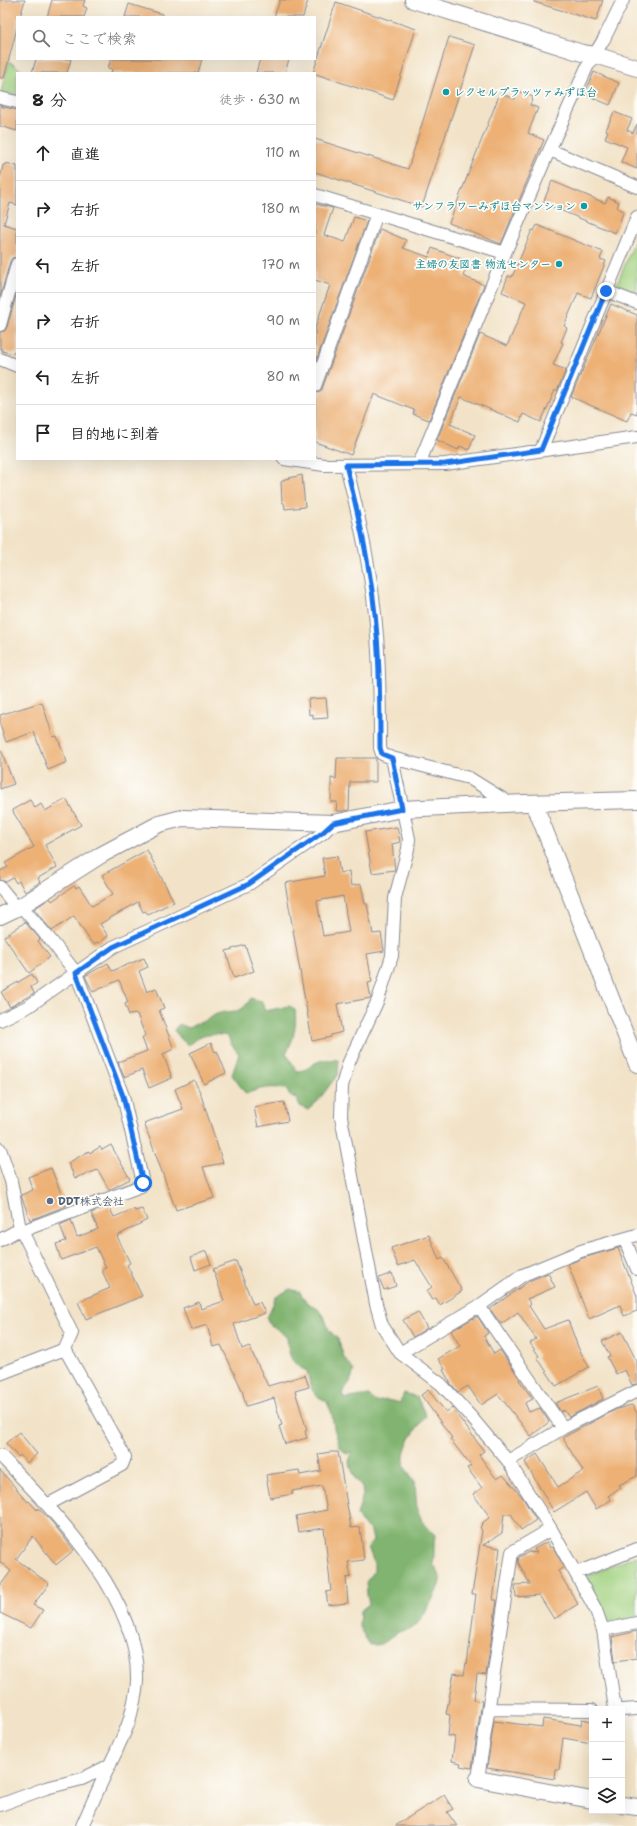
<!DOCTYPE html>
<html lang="ja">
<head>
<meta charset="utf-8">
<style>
  :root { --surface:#fff; --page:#f2f2f2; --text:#222; --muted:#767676; --line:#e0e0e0 }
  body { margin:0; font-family:"Shantell Sans","Klee One",sans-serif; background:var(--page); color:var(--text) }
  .controls { position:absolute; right:12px; bottom:12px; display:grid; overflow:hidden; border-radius:0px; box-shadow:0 4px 16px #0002 }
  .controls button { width:36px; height:36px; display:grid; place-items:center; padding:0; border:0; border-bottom:1px solid var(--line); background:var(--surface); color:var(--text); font:20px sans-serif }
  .stop { position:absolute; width:12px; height:12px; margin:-9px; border:3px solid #1a73e8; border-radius:50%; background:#fff }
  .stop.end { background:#1a73e8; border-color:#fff; box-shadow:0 1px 4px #0008 }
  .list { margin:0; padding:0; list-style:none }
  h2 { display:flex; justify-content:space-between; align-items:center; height:52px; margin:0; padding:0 16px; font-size:17px }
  h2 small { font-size:13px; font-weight:400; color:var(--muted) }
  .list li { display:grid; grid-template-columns:26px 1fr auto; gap:12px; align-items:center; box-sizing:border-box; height:56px; padding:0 16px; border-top:1px solid var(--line) }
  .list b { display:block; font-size:15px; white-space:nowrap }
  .list em { font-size:13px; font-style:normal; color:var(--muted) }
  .icon { flex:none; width:22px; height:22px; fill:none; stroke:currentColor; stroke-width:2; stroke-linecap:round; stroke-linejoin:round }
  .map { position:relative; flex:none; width:637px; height:1826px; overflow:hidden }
  .search { position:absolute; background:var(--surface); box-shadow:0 4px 16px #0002; left:16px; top:16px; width:300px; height:44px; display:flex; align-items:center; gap:10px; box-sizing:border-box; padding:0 14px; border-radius:0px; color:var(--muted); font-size:15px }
  .panel { position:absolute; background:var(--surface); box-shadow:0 4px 16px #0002; left:16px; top:72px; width:300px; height:388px; border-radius:0px }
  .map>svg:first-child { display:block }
  .green { fill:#a2d281; stroke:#5e8070 }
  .forest { fill:#81b46f; stroke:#4e7266 }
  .building { fill:#edb176; fill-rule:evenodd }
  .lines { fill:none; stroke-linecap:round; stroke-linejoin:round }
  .minor-casing { stroke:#868993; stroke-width:14 }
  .tertiary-casing { stroke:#868993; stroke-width:18 }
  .minor { stroke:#fff; stroke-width:12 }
  .tertiary { stroke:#fff; stroke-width:16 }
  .route { stroke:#1a73e8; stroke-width:5 }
  .culture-dot { fill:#0f9aa8; stroke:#fdfcf7; stroke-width:1.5 }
  .service-dot { fill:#5c6f8a; stroke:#fdfcf7; stroke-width:1.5 }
  .labels { text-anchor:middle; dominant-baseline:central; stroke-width:3.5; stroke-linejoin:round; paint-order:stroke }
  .culture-label { font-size:11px; font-weight:bold; fill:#0d838f; stroke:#fdfcf7; text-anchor:end }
  .service-label { font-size:11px; font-weight:bold; fill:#4e5e75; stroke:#fdfcf7; text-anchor:start }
</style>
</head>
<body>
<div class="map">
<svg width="637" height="1826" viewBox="0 0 637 1826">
  <rect width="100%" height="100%" fill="#fdfcf7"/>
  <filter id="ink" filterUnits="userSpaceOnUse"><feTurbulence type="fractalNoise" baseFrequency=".025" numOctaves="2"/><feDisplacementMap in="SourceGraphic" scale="8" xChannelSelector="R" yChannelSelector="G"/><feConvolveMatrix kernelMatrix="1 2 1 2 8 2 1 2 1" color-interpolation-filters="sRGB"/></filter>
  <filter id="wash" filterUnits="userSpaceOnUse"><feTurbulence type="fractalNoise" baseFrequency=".012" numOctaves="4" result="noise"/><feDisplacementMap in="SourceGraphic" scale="16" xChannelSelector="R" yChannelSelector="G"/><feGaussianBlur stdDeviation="0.9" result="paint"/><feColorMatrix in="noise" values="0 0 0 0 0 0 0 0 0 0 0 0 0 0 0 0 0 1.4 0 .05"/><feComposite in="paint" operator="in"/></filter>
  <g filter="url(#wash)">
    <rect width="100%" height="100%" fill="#f2e3c8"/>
    <path class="green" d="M9,61L25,73H17V96L1,92Z
      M637,236V297L619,290L617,284Z
      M637,1556V1619L612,1625L607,1621L587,1581L589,1575Z"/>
    <path class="forest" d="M251,998L262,1002L265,1011L289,1006L295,1009C297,1024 294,1040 286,1053L297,1071C311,1070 308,1065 320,1061C326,1059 333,1060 339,1060L338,1074L318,1101L308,1110L300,1106L296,1098L290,1096L286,1089C272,1086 259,1088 246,1094L232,1075L239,1054L231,1044L228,1036C210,1033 202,1034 188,1045L181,1039L174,1030L179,1024L189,1028C198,1022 199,1024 206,1020C210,1019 213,1015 217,1014C235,1008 239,1017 251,998Z
      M290,1289L300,1292L306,1302L318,1309L325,1319L329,1330L338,1339L344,1358L354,1371L350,1382L342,1393L344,1399L369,1395L375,1402L387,1400L400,1403L404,1393L417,1397L426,1416C411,1436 391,1459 415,1481C417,1509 414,1514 435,1535C433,1545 435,1554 433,1564C436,1569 441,1574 440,1581C438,1591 424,1617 416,1625C410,1631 403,1629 397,1633C385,1641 386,1645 370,1645L359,1627L360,1611L369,1604L367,1595L366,1582L374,1572V1563L368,1547L373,1541L371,1531L361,1522L357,1515L363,1495L362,1487L355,1478L349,1462L352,1452L346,1454L340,1447L334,1428L332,1414L327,1402L316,1395L311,1388L307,1371C290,1363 289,1356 287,1338L278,1329L270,1326L267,1318L276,1297Z"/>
    <g id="blocks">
      <path class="building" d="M0,0H25L20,17H17V28L4,78H0Z
        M52,0H85L83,6L87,8L84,17H47Z
        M280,0H308L303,17H274Z
        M534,0H603L596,21L534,2Z
        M336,2L416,29L393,100L313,73Z
        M129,4L162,14V17H125Z
        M449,37L475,45L422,207L315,172V139L408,169Z
        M36,59H71L67,73H32Z
        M111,59H202L198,73H111L112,69L108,68Z
        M260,59H289L285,73H256Z
        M594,72L619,83L610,105L586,95L588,91H586Z
        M518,91L533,97L530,105L538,108L528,133L544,140L501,244L449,223L500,93L515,99Z
        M0,106L17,110V131L0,126Z
        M614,112L632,119L627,130L633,133L637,124V169L621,162L627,147L605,138L608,131L606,130Z
        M6,163L17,166V205L10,203L4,224L17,228V257L12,258L10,262L0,297V179L3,165H5Z
        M552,181L605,203L608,197L619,202L617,208L624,211L615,233L543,203Z
        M315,204L333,208L324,235L345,242L354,217L367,221L315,364V328L330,285L315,280Z
        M537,225L603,252L600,259L606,261L591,298L578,293L564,326L567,328L561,342L563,343L553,365L566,370L557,391L555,390L541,422L523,414L520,422L461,397L450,424L475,435L469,450L460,446L458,450L437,440L480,334L507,346L526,302L502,292L508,276L512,277L532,230L534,231Z
        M380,229L406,240L403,248L429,257L432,248L469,262L463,276L484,285L429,420L413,414L414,410L374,394L351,455L315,442V393L320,392L322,389Z
        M17,292V353L13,352V354L2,351V349L0,348V332L5,331L7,327Z
        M611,304L637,315V414L631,412L627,421L571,397Z
        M302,475L305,507L285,509L284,503L282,502L281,482L285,479Z
        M326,698L328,718L313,719V714L309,715L308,699Z
        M42,702L53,737L57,736L67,762L48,770L34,732L6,742L0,725V715Z
        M0,750H1L14,784L0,789Z
        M337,758H376V782H350L349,810L343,811H336L337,802H331V778L336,779Z
        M66,799L81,825L45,845L57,867L38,878L40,882L25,892L19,881L16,883L13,878L6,882L0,880V871L8,867L5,863L34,847L12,810L30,800L35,808L41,804L45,811Z
        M397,827L400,842L392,844L395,870L372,873L365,832Z
        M147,850L174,902L148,914L145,911L143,912L138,902L100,924L108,936L99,943L98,942L94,944L91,942L74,916L52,931L34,909L50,898L52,901L74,886L76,888L79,886L92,906L113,894L102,875Z
        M337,856L340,873L349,871L351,886L361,884L365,904H367L373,934L381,933L384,951L367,954L372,982L368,983L371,998L337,1004L342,1032L331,1035V1037L312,1041L285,883L325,876L322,858ZM343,896L349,932L323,936L317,901Z
        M25,922L40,939L38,941L50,957L29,973L4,937Z
        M245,945L254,971L234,978L226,951Z
        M144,958L148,967L139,971L147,992L156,988L164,1008L159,1010L174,1049L163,1054L172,1078L149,1088L142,1070L124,1077L118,1062L147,1051L142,1038L145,1035L137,1014L129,1015L125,1004L128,1002L119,980L93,992L85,976L108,963L112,971Z
        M32,974L37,983L31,987L34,993L10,1007L1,992Z
        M211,1043L215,1052L217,1051L226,1073L204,1084L190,1053Z
        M194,1080L200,1092L223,1163L203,1167L214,1198L176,1210L144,1123L183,1109L175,1089Z
        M284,1102L288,1121L258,1127L254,1107Z
        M111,1145L130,1179L109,1190L98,1170L75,1178L68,1163L89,1151L90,1153L100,1147L102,1150Z
        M51,1168L66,1206L30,1220L21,1195L33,1190L28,1177Z
        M109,1206L114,1217L134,1209L135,1211L142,1209L147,1220L117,1236L130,1263L127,1265L142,1296L86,1319L78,1302L110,1288L103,1273V1269L106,1268L96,1247L61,1260L56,1244L66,1241L60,1225L71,1220L77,1237L98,1229L91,1213Z
        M429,1235L439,1260L443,1258L462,1291L440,1305L436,1298L432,1300L426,1291L432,1287L415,1260L398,1266L391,1248Z
        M618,1248L637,1296V1311L624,1316L620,1305L589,1319L568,1264L583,1258Z
        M206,1251L211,1264L195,1270L191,1257Z
        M236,1261L253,1304L260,1302L265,1313L234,1324L242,1349L249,1346L268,1386L305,1375L309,1387L295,1391L307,1430L305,1431L307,1438L285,1444L279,1426L282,1425L274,1398L246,1406L242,1390L221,1345L213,1347L207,1325L191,1330L183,1308L199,1302L201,1309L224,1301L213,1269Z
        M392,1273L396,1286L384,1290L379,1278Z
        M548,1273L555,1287L527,1299L531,1304L529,1306L544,1329L568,1320L578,1347L589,1367L556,1386L537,1357L539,1356L530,1343L536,1339L518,1312L501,1324L490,1309L529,1281Z
        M418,1312L427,1328L413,1337L403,1320Z
        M475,1317H478L488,1333L484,1336L494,1354L500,1350L520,1379L519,1380L533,1399L525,1403L529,1412L540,1408L549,1422L531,1436L498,1394L481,1405L468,1386L458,1392L451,1384L443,1370L445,1369L438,1359L460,1346L451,1331Z
        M622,1332L637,1362V1384L632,1385L625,1370L616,1374L607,1357L610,1356L602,1341Z
        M598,1386L603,1399L569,1417L564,1410L561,1412L555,1403Z
        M428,1390L446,1412L452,1408L484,1451L479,1455L495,1477L497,1479L503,1475L523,1498L536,1520L521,1530L511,1514H504L502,1533L483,1545L500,1548L493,1600H497L486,1675L477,1674L474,1700L482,1701L472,1768L460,1766L461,1763L452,1761L455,1737L448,1736L450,1715L446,1714L454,1673L464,1675L466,1663L467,1664L476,1594H472L482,1531L480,1527L482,1525L481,1524L490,1517L473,1494L482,1488L467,1468L471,1466L450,1439L452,1438L421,1395Z
        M632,1405L637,1413V1476L619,1485L621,1487L608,1496L611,1500L596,1509L586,1492L554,1512L525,1462L537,1454L558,1487L583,1471L564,1440V1437L617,1409Z
        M19,1432L37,1454L27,1463L20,1455L18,1457L6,1443Z
        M331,1452H338L351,1528L360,1527L364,1560L348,1562L351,1577L346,1578L348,1603L328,1605L326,1592L331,1591L324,1528L299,1532L296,1516L327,1510L322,1486L292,1491L293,1494L270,1498L266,1475L299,1470L300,1475L321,1471L318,1454Z
        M0,1470L28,1502L29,1501L37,1510L38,1508L52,1522L74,1550L56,1565L33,1536L16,1559L49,1584L33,1605L43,1610L31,1628L0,1613V1586L11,1571L0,1562Z
        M547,1542L550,1548L553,1547L564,1567L558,1571L578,1604L554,1619L539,1595L516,1597L515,1585L530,1584L518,1562L519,1557L529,1552L537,1553L534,1549Z
        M637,1631V1658L615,1661L612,1637Z
        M543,1719L581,1725L582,1719L592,1721V1743L563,1738L559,1770H556L555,1779L487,1768L494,1721L542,1727Z
        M444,1795L453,1809L447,1812L457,1826H395Z"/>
    </g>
  </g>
  <g filter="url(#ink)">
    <use href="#blocks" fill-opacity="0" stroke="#868993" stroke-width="1"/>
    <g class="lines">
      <g class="minor-casing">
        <path id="minor" d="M0,98L17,102
          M550,150L637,187
          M315,195L505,253
          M606,291L637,303
          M0,325L17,264
          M0,359L17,366
          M315,386L377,214
          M541,450L637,217
          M284,459L324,465L445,464L637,437
          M419,464L505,253L544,162L587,67L604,39L623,0
          M346,465C360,521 373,578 377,636C380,673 380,711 380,748L382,754L392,758L469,778L511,804
          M392,758L409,839L408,849L395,898L392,956L378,1000L349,1062L342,1086L341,1117L376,1304L382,1325L400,1353L441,1384L472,1418L508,1461L551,1529L596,1610L603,1630L615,1709
          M0,887L17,908
          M21,906L53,943L76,973L123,1096L143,1183L141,1186L22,1231
          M0,1020L29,1006L113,947L249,884L323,833L333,823
          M0,1149L11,1181L20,1229L22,1231L72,1333L65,1349L0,1374
          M0,1240L20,1229
          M625,1240L637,1269
          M479,1306L563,1428
          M400,1353L479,1306L523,1275L581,1251L637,1235
          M0,1455C54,1512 139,1595 137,1680C137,1692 133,1706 130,1718C127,1730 120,1741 116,1752C104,1776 93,1801 82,1826
          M508,1461L563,1428L637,1391
          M47,1505L122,1465L125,1457L65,1349
          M576,1573L637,1549
          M603,1630L637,1623
          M489,1709L592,1710
          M622,1710L637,1709
          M478,1779L512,1552L551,1529
          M0,1805L46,1788L82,1779L110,1765"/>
      </g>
      <g class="tertiary-casing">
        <path id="tertiary" d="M413,0L582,53L595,55L637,68
          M534,803L637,1064
          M0,916L21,906L101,855L159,824L182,818L333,823L402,809L525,803L637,800
          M478,1779L592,1800
          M622,1805L637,1807"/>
      </g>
      <use href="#minor" class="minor"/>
      <use href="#tertiary" class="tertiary"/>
    </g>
  </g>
  <g class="lines" filter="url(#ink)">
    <path class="route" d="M143,1183L123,1096L76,973L113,947L249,884L322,833L333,823L402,809L392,758L382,754L380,748C380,711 380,673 377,636C373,579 360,521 346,465L445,464L541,450L606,291"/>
  </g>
  <g class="culture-dot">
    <circle cx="446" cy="92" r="4"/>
    <circle cx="584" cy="206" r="4"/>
    <circle cx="559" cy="264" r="4"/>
  </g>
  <circle class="service-dot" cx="50" cy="1201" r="4"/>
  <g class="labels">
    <g class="culture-label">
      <text x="454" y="92" text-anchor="start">レクセルプラッツァみずほ台</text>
      <text x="576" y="206">サンフラワーみずほ台マンション</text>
      <text x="551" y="264">主婦の友図書 物流センター</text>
    </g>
    <g class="service-label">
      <text x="58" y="1201">DDT株式会社</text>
    </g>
  </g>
</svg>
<div class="controls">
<button>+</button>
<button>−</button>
<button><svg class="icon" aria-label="layers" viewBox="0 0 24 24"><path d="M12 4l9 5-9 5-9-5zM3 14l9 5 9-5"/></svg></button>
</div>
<div class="stop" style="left:143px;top:1183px"></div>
<div class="stop end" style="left:606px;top:291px"></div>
<div class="search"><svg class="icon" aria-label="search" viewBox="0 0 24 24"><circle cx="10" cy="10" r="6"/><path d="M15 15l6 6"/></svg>ここで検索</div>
<section class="panel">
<h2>8 分<small>徒歩 · 630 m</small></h2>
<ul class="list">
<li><svg class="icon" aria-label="ahead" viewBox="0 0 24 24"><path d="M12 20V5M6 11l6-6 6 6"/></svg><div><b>直進</b></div><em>110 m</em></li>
<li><svg class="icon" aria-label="right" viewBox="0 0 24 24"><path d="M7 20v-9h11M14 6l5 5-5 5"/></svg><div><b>右折</b></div><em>180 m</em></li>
<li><svg class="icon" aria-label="left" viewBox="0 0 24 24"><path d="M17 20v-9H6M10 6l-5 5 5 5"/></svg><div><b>左折</b></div><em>170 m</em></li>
<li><svg class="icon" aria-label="right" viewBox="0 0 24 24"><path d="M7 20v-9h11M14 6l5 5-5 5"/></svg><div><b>右折</b></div><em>90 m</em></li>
<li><svg class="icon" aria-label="left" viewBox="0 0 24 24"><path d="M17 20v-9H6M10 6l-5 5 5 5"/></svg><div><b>左折</b></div><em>80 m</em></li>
<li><svg class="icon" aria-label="arrive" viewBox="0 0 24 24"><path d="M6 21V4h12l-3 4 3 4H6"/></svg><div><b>目的地に到着</b></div></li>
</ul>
</section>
</div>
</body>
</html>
